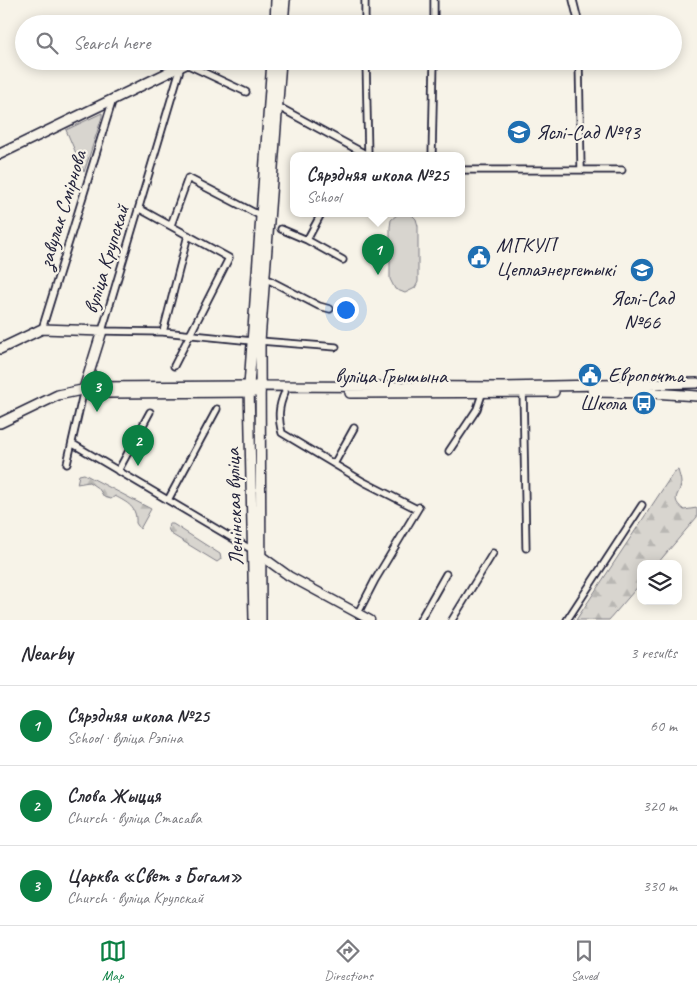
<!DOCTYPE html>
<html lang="en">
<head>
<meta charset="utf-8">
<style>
  :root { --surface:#fff; --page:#f7f7f7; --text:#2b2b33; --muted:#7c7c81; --line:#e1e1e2; --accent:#0b8043 }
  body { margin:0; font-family:Caveat,sans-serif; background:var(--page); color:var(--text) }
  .controls { position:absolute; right:15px; bottom:15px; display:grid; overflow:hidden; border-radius:10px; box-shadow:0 2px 12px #0003 }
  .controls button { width:45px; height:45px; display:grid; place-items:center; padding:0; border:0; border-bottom:1px solid var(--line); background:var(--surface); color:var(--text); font:25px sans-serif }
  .you { position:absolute; left:345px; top:309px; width:18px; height:18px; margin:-12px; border:4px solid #fff; border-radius:50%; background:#1a73e8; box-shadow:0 0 0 8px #1a73e833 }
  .badge { display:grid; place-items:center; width:32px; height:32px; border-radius:50%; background:var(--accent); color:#fff; font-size:16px; font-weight:700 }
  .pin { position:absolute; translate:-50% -41px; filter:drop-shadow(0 1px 2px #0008) }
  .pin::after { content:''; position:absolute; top:26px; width:18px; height:15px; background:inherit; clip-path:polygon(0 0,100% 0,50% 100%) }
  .popup { position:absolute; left:290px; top:152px; width:175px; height:65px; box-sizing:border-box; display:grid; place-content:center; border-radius:10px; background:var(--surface); filter:drop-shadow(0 1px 4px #0005); font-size:16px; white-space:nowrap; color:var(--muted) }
  .popup b { font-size:19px; color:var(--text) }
  .popup::after { content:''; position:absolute; left:50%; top:100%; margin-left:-10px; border:10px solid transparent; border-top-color:var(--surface) }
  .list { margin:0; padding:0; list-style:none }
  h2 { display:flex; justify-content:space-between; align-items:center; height:65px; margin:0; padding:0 20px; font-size:21px }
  h2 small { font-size:16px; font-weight:400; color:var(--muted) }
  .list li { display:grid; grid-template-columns:32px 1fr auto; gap:15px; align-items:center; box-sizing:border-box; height:80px; padding:0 20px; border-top:1px solid var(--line) }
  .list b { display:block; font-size:19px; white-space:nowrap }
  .list p { margin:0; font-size:16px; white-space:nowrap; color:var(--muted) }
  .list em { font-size:16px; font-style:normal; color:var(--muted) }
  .icon { flex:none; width:28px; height:28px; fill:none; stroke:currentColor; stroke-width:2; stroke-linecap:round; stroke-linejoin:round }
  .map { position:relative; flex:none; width:697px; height:620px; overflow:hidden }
  .search { position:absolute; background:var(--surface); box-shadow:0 2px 12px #0003; left:15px; right:15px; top:15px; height:55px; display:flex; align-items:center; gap:12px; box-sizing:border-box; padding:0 18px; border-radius:28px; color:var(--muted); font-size:19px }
  .sheet { height:305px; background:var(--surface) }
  nav { display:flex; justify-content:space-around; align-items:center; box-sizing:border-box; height:70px; border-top:1px solid var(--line); background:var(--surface); font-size:14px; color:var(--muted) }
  nav a { display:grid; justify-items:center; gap:2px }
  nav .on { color:var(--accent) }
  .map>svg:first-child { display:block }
  .grass { fill:#d8d5cf; stroke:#7d7c85 }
  .forest { fill:url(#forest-firs); stroke:#7d7c85 }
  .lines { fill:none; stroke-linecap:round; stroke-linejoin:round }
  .minor-casing { stroke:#22223b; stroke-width:9 }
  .tertiary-casing { stroke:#22223b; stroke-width:11 }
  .secondary-casing { stroke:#22223b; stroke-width:12 }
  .primary-casing { stroke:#22223b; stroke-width:12 }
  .minor { stroke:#f7f3e8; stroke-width:5.5 }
  .tertiary { stroke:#f7f3e8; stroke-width:8 }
  .secondary { stroke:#f7f3e8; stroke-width:9 }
  .primary { stroke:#f7f3e8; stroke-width:9 }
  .labels { text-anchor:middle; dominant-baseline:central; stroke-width:4.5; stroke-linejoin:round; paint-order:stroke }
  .poi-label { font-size:21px; fill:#22223b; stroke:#f7f3e8; text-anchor:start }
  .street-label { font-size:21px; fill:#22223b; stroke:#f7f3e8 }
</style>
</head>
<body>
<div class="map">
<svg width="697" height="620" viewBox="0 0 697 620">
  <defs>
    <pattern id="forest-firs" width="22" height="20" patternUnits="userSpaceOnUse" patternTransform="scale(1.25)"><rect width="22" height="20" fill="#d8d5cf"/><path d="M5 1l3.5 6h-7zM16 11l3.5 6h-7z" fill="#b9b7b3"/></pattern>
  </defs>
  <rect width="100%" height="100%" fill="#f7f3e8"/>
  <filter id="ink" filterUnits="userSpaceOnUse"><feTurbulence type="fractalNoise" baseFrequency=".02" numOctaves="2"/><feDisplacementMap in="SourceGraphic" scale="10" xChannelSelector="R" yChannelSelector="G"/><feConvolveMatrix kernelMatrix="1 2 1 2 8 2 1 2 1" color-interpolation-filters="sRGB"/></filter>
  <g filter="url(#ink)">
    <path class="grass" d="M102,113V117L84,172L66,130Z
      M398,214H411L416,219L418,226V282L415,288L405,293L395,289L390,279V227L391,220Z"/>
    <path class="forest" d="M678,470C679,474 681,479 681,483C680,496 669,498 684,510L697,508V517L657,564H641V583L609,620H576L674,472Z
      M84,474L151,509L140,529L136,523C137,507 128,503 115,496L111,499L104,497L99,489L89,482L77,484L79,475Z
      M169,524H173L220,554L221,559L217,562L171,534L168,529Z"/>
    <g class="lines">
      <g class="minor-casing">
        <path id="minor" d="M365,0V24
          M573,0L579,24
          M434,24V0
          M366,61L368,156
          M579,61L581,169
          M186,64L246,92
          M181,66L102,331L163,332L252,341
          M277,106L369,156
          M432,156L434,61
          M462,170H622
          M140,209L229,258L174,366
          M171,225L188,178L261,216
          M281,229L307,240L343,260
          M307,240L321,214
          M265,278L319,306L330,309
          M42,329L113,99
          M163,332L188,235
          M260,341L336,347
          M523,389L526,548
          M285,392C278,407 278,418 282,433L364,482L417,509
          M73,444L254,551
          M449,451L477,409L482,394
          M67,464L84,389
          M334,464L354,428
          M118,471L150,412
          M168,500L217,409
          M358,613L375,580L419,507
          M420,620L446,574
          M452,620L493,553
          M567,620L642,505"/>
      </g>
      <g class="tertiary-casing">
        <path id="tertiary" d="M260,555L289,576L370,620"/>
      </g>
      <g class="secondary-casing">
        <path id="secondary" d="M0,154L192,61
          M0,349L42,329L102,331L84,389
          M107,393L260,392
          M0,423L58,395L96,387L249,386"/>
      </g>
      <g class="primary-casing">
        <path id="primary" d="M275,24L276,0
          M283,24L285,0
          M255,386L503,387L697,383
          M592,392L653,393L697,396
          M350,393L554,392
          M254,620L249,386L272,61
          M261,620L260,341L281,61"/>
      </g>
      <use href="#minor" class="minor"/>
      <use href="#tertiary" class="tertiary"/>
      <use href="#secondary" class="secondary"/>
      <use href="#primary" class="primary"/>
    </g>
  </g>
  <defs>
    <g id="school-disc" transform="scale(1.25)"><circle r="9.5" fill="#1f6fb2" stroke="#f7f3e8"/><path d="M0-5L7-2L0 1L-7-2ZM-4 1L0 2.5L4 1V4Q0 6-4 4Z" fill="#fff"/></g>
    <g id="civic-disc" transform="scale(1.25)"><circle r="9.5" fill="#1f6fb2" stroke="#f7f3e8"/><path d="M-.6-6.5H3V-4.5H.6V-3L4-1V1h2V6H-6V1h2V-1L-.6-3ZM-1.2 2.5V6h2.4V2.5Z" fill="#fff"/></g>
    <g id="bus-disc" transform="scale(1.25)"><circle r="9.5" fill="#1f6fb2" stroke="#f7f3e8"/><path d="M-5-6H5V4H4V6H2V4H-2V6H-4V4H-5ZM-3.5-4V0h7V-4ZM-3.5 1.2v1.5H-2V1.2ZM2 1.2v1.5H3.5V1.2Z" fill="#fff"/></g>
  </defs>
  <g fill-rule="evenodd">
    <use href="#school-disc" x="519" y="132"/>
    <use href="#civic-disc" x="479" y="257"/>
    <use href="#school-disc" x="642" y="270"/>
    <use href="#civic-disc" x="590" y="375"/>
    <use href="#bus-disc" x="644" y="403"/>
  </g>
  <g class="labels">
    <g class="poi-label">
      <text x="536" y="132">Яслі-Сад №93</text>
      <text x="496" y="245">МГКУП<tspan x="496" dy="24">Цеплаэнергетыкі</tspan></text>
      <text x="642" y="298" text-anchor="middle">Яслі-Сад<tspan x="642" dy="24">№66</tspan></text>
      <text x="608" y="375">Европочта</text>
      <text x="626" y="403" text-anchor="end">Школа</text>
    </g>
    <g class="street-label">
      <text transform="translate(62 209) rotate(-73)">завулак Смірнова</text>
      <text transform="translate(106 259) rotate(-73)">вуліца Крупскай</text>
      <text x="391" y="376">вуліца Грышына</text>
      <text transform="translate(234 507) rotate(-92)">Ленінская вуліца</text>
    </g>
  </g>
</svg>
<div class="controls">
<button><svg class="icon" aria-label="layers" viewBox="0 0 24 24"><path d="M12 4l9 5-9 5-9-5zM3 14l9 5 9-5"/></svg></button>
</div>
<div class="you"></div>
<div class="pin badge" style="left:378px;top:275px">1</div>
<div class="popup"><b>Сярэдняя школа №25</b>School</div>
<div class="pin badge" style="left:138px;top:466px">2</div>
<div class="pin badge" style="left:97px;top:412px">3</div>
<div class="search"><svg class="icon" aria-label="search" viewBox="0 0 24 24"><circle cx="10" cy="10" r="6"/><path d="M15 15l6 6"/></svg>Search here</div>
</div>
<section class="sheet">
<h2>Nearby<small>3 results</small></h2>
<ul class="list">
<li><span class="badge">1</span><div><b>Сярэдняя школа №25</b><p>School · вуліца Рэпіна</p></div><em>60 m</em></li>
<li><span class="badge">2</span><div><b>Слова Жыцця</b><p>Church · вуліца Стасава</p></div><em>320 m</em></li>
<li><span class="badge">3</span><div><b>Царква «Свет з Богам»</b><p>Church · вуліца Крупскай</p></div><em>330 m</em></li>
</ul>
</section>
<nav>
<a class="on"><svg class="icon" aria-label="map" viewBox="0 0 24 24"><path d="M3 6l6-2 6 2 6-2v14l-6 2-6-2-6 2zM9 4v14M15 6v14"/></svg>Map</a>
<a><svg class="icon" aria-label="directions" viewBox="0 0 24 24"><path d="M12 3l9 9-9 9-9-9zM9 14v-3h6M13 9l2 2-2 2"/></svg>Directions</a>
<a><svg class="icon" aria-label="saved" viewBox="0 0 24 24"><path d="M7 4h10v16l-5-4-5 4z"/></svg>Saved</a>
</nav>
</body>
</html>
